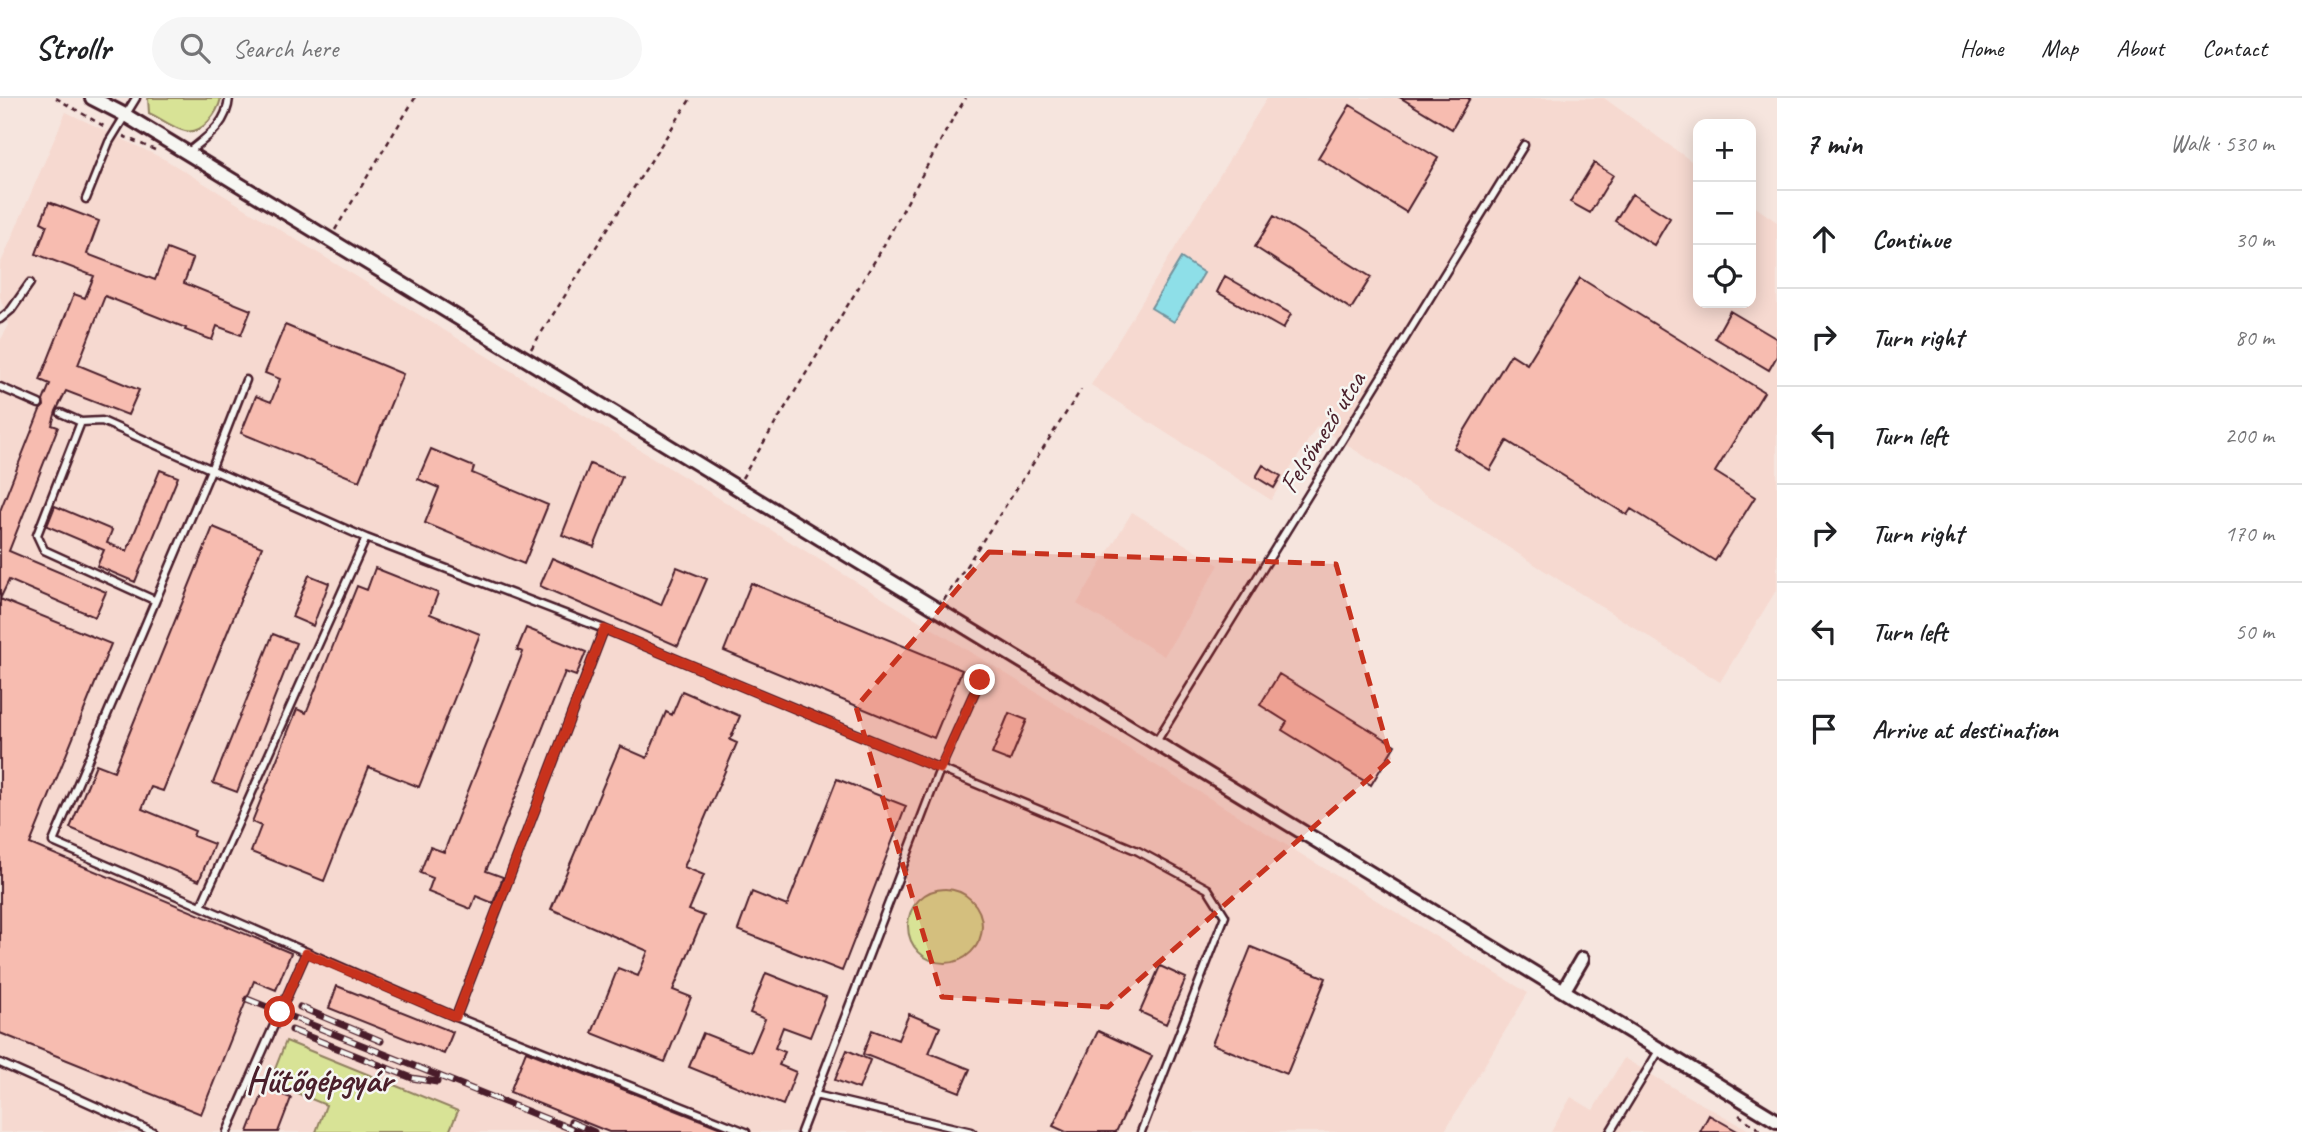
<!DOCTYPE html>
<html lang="en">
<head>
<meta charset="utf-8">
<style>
  :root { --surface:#fff; --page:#f6f6f6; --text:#202124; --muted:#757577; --line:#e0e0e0 }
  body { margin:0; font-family:Caveat,sans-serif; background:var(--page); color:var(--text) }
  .controls { position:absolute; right:21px; top:21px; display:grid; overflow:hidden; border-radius:14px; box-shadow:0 4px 18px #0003 }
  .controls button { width:63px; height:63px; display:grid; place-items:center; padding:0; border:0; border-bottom:2px solid var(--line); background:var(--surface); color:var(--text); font:35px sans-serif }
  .stop { position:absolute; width:21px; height:21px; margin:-16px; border:5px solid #c8321e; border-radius:50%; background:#fff }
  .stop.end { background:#c8321e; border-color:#fff; box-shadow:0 2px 7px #0008 }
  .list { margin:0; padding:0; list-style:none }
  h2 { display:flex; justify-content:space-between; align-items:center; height:91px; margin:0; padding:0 28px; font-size:30px }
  h2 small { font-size:23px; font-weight:400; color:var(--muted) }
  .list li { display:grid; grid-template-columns:46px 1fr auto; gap:21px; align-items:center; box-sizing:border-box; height:98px; padding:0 28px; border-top:2px solid var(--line) }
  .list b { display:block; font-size:26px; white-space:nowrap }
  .list em { font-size:23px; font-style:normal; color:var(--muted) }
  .icon { flex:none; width:38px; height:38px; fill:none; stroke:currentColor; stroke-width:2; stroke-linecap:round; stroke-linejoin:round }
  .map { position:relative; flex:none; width:1777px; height:1034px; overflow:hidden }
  header { display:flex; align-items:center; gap:42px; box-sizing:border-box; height:98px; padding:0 35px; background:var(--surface); border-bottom:2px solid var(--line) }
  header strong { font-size:33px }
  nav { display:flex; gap:38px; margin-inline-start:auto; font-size:24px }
  .search { width:490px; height:63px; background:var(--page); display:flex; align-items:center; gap:18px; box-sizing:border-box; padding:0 24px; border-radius:38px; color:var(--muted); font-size:26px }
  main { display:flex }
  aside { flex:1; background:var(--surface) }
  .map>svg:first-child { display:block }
  .built { fill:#f6d9d0 }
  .green { fill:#d8e396; stroke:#918160; stroke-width:2 }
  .water { fill:#8edfe8; stroke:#73929c; stroke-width:2 }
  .building { fill:#f7bcb0; stroke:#4a1f2b; stroke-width:2 }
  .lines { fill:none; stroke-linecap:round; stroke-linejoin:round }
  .service-casing { stroke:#4a1f2b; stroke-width:11 }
  .minor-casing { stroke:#4a1f2b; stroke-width:18 }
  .path { stroke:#4a1f2b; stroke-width:2.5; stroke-dasharray:5 5; stroke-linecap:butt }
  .service { stroke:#f6f6f2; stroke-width:6 }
  .minor { stroke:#f6f6f2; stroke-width:12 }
  .rail-casing { stroke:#4a1f2b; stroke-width:7 }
  .rail { stroke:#f6f6f2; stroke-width:4.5; stroke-dasharray:13; stroke-linecap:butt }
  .route { stroke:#c8321e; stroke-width:9 }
  .marked { fill:#c8321e; fill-opacity:0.2; stroke:#c8321e; stroke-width:5; stroke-dasharray:14 9; stroke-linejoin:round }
  .labels { text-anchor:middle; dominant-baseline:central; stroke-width:5; stroke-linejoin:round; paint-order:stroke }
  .street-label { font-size:28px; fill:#4a1f2b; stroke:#f6f6f2 }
  .district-label { font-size:35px; font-weight:bold; fill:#4a1f2b; stroke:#f6f6f2 }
</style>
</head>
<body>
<header>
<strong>Strollr</strong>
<div class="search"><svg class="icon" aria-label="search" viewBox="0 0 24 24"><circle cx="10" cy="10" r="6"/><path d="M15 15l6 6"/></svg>Search here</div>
<nav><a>Home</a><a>Map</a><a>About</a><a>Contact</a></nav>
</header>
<main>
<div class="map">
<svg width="1777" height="1034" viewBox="0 0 1777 1034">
  <rect width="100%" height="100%" fill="#f6e5de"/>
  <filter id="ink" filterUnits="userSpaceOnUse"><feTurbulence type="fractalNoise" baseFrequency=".0143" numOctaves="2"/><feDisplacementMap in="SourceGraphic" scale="14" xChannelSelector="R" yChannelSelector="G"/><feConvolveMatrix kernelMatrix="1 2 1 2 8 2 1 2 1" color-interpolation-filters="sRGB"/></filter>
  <g filter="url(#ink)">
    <path class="built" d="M1267,0H1604L1698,68V205H1751V106L1777,124V491L1720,584L1317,328L1271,402L1091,287Z
      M66,14L166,62L1528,895L1444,1034H0V243L9,227L0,199V167Z
      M1132,414L1219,467L1164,558L1077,506Z
      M1624,960L1687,998L1753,1034H1551L1571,999L1593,1012Z"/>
    <path class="green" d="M148,0H221C218,14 203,37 185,33C174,31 160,20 149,15Z
      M908 828a37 37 0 1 1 74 0a37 37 0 1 1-74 0Z
      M286,943L458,1013L449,1034H316L326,1007L270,984Z"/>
    <path class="water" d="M1181,160L1204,175L1174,224L1151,210Z"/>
    <path class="building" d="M1401,0H1470L1452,31Z
      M1350,7L1438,60L1406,114L1318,60Z
      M1594,65L1613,77L1590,115L1570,104Z
      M1632,96L1670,120L1654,147L1615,123Z
      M49,104L99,123L87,156L155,182L167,151L193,161L184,185L251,212L241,237L217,228L212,242L185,232L186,230L105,198L78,267L139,292L128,317L66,293L56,313L52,327L58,329L9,453L106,494L95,519L9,482L0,501L111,546L30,746L291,855L276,892L254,883L201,1016L0,935V413L40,312L44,308L43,303L50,286L40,282L74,196L85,200L94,178L36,156L47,127L41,124Z
      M1274,118L1371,179L1351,211L1255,149Z
      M1225,178L1291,216L1283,231L1217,194Z
      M1580,180L1764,294L1715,374L1755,399L1715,463L1631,411L1627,417L1507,343L1490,372L1454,350L1511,256L1527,266Z
      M1730,213L1777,241V258L1769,272L1715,240Z
      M285,227L403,276L359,383L241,335L256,298L271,304L280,281L265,275Z
      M431,351L474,369L472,375L548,407L524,466L425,425L439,390L418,381Z
      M590,366L622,379L594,449L562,437Z
      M1263,367L1281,378L1274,390L1256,379Z
      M160,372L178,379L135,484L97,468L104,452L47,428L55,408L112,432L107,445L127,453Z
      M213,429L262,449L163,693L151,689L142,711L195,733L193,738L214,746L199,783L70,730L96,666L114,673Z
      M552,460L661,507L677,469L707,481L678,548L540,488Z
      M375,470L438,495L430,516L480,536L419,689L369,669L324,783L251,754L261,728L252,724L297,611L306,615L357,488L367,492Z
      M309,477L329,485L313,528L292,519Z
      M751,485L962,572L934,640L724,553Z
      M526,530L586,554L576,578L565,574L486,773L503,779L493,805L476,798L471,811L428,794L433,780L420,775L430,749L444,754L523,554L517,552Z
      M273,536L296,545L237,694L213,685Z
      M1279,576L1395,647L1371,687L1282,632L1287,624L1260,607Z
      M682,593L740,618L730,642L737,645L684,769L704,777L689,812L704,818L673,892L691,899L665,964L592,935L618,870L638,878L648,853L551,811L620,648L647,660L666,614L672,617Z
      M1009,615L1027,622L1010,663L992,656Z
      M837,681L906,708L842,873L738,832L752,794L787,808Z
      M1251,849L1326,880L1287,976L1212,946Z
      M1160,868L1186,880L1166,926L1140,914Z
      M766,875L826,899L810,939L783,929L775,950L785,954L779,967L796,974L783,1007L689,969L703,935L751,954L765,921L750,915Z
      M337,888L453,934L444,956L329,910Z
      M909,916L940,929L929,955L970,971L960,994L863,956L872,932L898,942Z
      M1098,933L1152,958L1116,1034H1066L1053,1028Z
      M847,952L870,962L859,991L835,982Z
      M526,953L731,1034H609L510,994Z
      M265,990L291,1000L278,1034H248Z
      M1709,1017L1739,1034H1700Z"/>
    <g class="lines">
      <g class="service-casing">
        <path id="service" d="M187,55C207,39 227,27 229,0
          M86,101L109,44L136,0
          M0,221L11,212L30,185
          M246,282L211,372L53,744L456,919L746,1034
          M0,289L39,306
          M61,315L81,324
          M154,502L44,452L37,437L81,324L102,323L366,440L604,531L1138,753L1208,791L1225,818L1141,1034
          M1156,644L1524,47
          M201,808L366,440
          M456,919L604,531
          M0,965L153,1034
          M815,997L972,1034
          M227,1034L306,855
          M801,1034L940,671L980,582
          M1610,1034L1660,951"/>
      </g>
      <g class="minor-casing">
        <path id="minor" d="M92,0L125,17L1777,1023
          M1564,892L1582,861"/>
      </g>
      <path class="path" d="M56,0L107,30
        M123,38L155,52
        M335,132L415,0
        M531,251L691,0
        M742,380L879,156L952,22L966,0
        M944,502L1081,292
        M1739,1017L1763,1034"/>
      <use href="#service" class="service"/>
      <use href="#minor" class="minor"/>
      <g class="rail-casing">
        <path id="rail" d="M247,901L579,1034
          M300,909L381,943
          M292,932L412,980L437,984
          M571,1024L594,1034"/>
      </g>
      <use href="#rail" class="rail"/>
    </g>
  </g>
  <g class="lines" filter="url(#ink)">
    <path class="route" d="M280,914L306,855L456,919L604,531L940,671L980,582"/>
  </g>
  <path class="marked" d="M989,454L1336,466L1391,661L1108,909L942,899L856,609Z"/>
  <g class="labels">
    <g class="street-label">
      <text transform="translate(1322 334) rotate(-58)">Felsőmező utca</text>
    </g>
    <g class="district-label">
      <text x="319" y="982">Hűtőgépgyár</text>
    </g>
  </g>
</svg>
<div class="controls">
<button>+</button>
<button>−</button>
<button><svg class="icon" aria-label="locate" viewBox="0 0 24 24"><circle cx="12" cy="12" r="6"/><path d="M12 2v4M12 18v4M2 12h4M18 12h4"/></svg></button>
</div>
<div class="stop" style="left:280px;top:914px"></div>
<div class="stop end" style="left:980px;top:582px"></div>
</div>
<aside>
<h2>7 min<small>Walk · 530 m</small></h2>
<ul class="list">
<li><svg class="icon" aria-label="ahead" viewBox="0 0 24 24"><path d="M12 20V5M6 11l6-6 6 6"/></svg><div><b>Continue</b></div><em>30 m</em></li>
<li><svg class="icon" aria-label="right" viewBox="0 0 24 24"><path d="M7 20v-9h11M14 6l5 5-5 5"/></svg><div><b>Turn right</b></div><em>80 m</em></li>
<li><svg class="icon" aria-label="left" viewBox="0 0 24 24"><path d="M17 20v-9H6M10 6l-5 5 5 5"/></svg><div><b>Turn left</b></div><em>200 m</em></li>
<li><svg class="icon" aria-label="right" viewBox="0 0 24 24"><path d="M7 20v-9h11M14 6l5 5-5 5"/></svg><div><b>Turn right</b></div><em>170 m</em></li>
<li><svg class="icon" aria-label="left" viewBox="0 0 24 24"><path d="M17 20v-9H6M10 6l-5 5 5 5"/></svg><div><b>Turn left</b></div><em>50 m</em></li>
<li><svg class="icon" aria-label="arrive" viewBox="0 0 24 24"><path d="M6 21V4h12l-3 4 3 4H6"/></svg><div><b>Arrive at destination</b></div></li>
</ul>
</aside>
</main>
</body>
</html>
